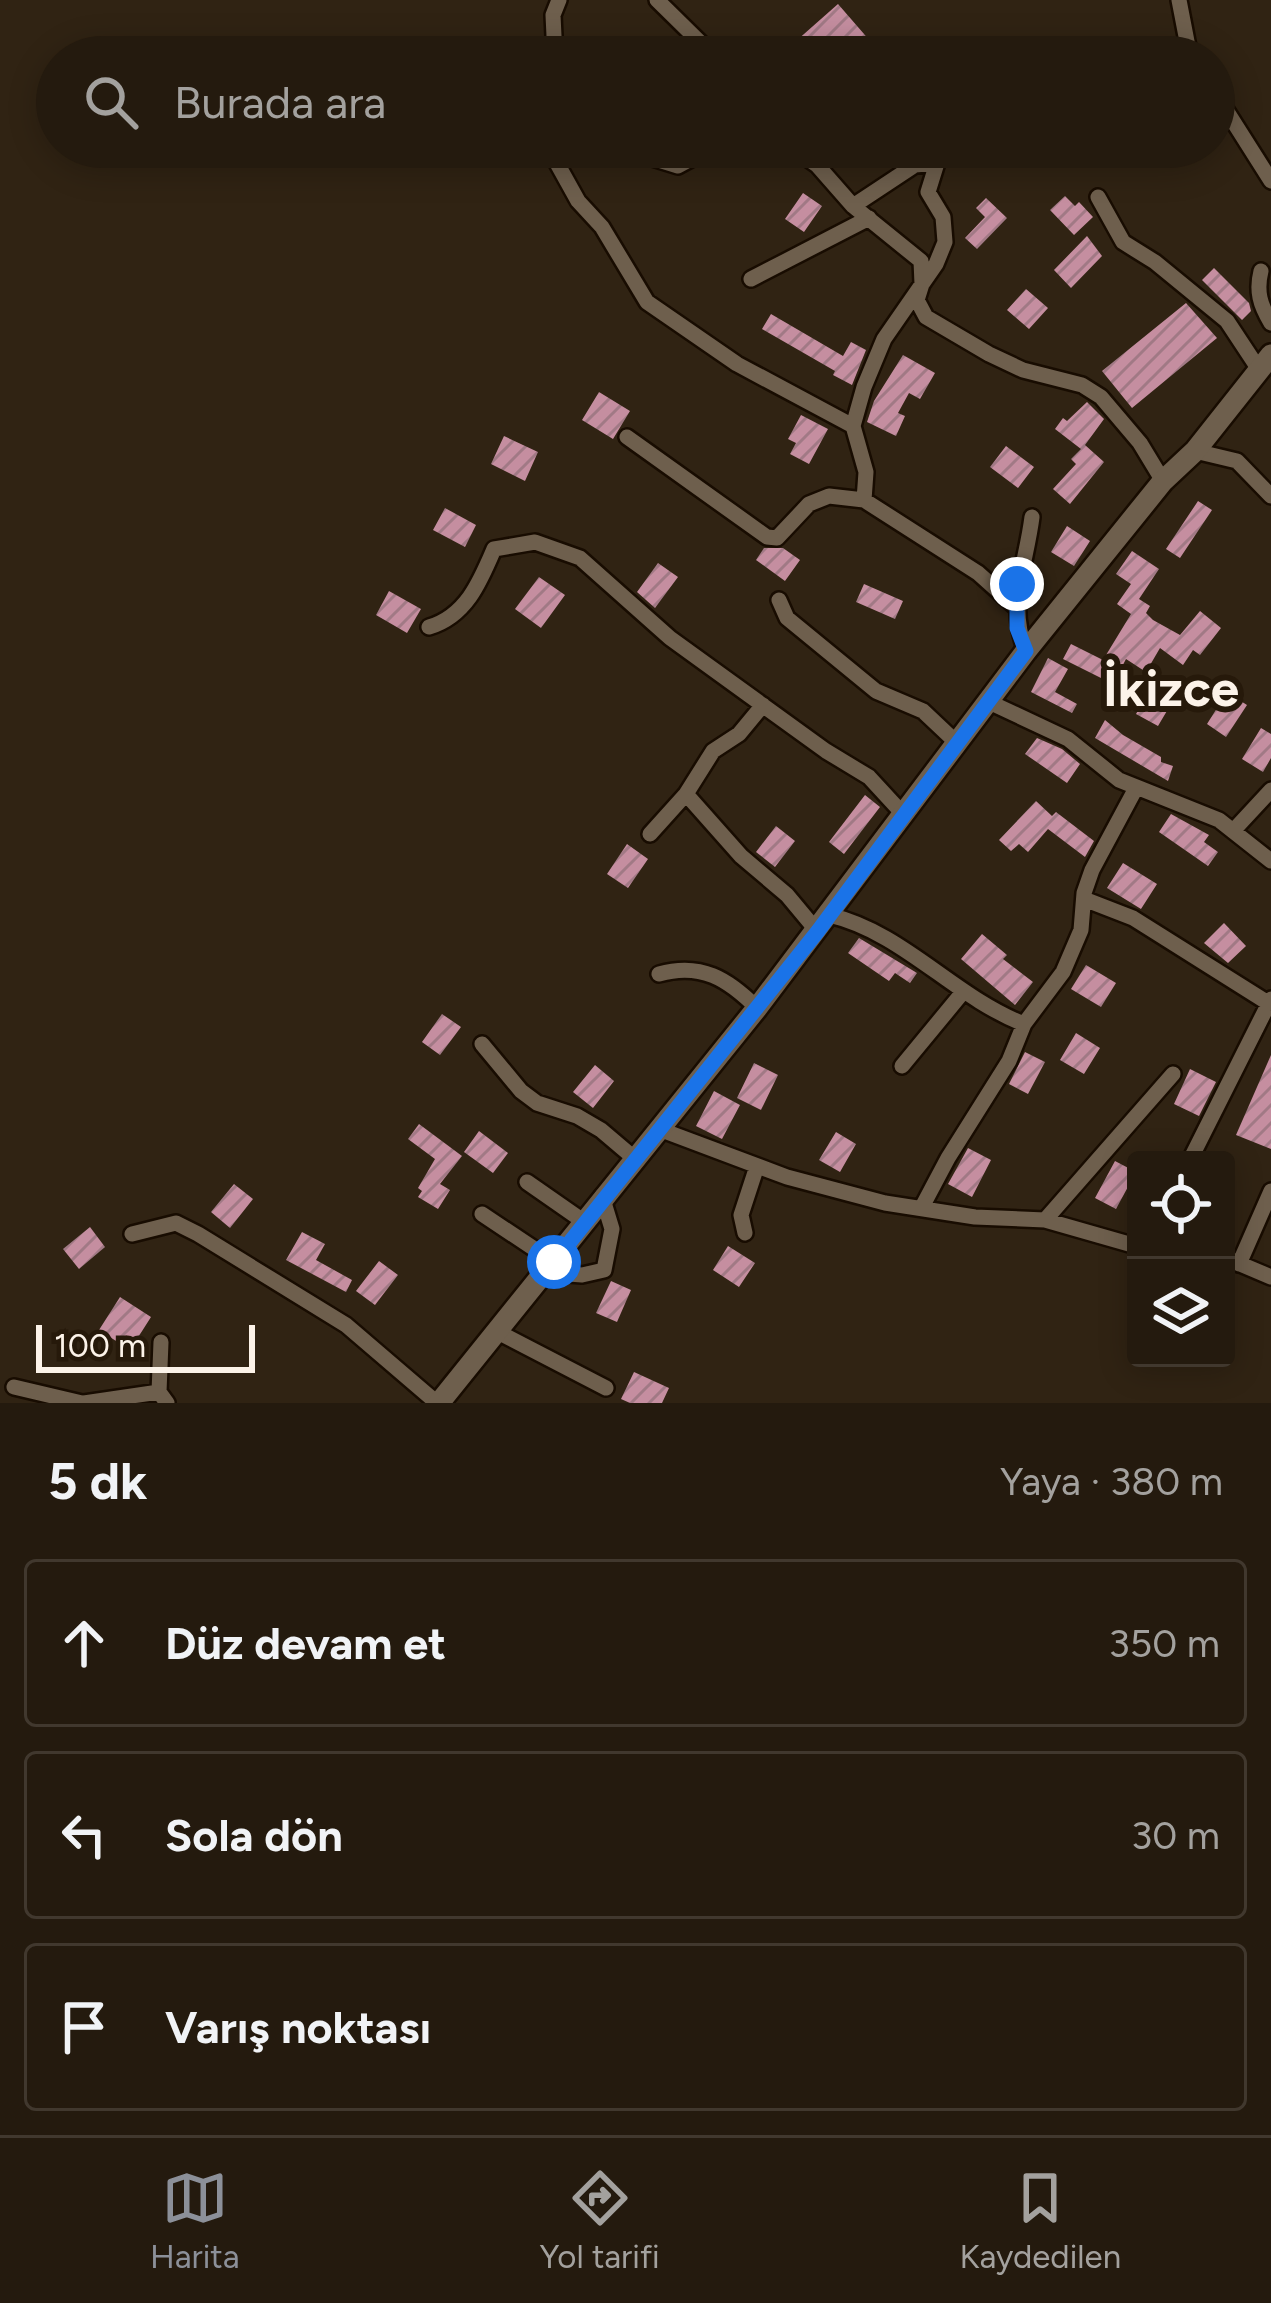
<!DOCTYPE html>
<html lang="tr">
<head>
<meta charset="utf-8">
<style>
  :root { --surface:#241a0e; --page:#2c2317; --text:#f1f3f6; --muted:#a3a19e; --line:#41382e; --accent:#8c9099 }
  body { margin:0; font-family:Figtree,sans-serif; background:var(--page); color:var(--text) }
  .controls { position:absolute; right:36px; bottom:36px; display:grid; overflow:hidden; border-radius:12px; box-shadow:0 6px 30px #0003 }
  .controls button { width:108px; height:108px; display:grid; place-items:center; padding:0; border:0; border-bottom:3px solid var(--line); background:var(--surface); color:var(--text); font:60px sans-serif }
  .scale { position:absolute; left:36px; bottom:30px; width:219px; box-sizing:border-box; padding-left:12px; border:6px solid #fcf3e9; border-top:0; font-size:33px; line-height:42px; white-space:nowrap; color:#fcf3e9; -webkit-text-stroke:9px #26190a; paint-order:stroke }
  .stop { position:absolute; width:36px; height:36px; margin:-27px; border:9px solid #1a73e8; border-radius:50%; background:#fff }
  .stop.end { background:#1a73e8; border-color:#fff; box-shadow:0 3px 12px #0008 }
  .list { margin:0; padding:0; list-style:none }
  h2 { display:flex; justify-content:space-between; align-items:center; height:156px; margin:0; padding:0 48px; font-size:51px }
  h2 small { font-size:39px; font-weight:400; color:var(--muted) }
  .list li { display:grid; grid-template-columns:78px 1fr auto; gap:36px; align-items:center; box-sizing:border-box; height:168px; margin:0 24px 24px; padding:0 24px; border:3px solid var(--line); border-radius:12px }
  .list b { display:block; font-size:45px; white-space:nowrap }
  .list em { font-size:39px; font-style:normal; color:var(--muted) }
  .icon { flex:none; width:66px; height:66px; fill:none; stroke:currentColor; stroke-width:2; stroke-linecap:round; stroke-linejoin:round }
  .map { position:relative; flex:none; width:1271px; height:1403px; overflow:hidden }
  .search { position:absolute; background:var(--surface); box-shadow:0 6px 30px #0003; left:36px; right:36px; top:36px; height:132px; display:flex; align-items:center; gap:30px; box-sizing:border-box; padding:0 42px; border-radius:66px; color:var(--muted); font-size:45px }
  .sheet { height:732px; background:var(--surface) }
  nav { display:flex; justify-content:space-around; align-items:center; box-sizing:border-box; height:168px; border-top:3px solid var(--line); background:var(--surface); font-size:33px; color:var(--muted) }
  nav a { display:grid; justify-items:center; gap:6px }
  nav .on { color:var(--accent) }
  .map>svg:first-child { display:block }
  .building { fill:url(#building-hatch) }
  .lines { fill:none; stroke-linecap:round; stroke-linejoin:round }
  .street-casing { stroke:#180c01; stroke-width:20 }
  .secondary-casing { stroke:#180c01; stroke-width:26 }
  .street { stroke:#6e5f4d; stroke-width:15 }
  .secondary { stroke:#6e5f4d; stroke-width:21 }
  .route { stroke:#1a73e8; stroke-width:15 }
  .labels { text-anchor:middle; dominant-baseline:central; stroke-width:12; stroke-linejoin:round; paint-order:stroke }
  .quarter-label { font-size:51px; font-weight:bold; fill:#fcf3e9; stroke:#26190a }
</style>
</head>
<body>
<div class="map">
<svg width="1271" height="1403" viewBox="0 0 1271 1403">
  <defs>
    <pattern id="building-hatch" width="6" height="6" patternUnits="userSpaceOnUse" patternTransform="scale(3)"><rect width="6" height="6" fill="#c58ea0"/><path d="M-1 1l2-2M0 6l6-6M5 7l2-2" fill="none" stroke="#a17985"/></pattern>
  </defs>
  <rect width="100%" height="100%" fill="#302313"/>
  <path class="building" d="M838,4L884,57H794L787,49Z
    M803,193L822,206L804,232L785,219Z
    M1065,196L1075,206L1079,202L1093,217L1074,235L1050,210Z
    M986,198L1007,218L977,249L965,238L985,217L976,208Z
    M1087,236L1102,256L1071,288L1054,270Z
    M1214,268L1249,303L1251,311L1242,320L1202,280Z
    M1026,289L1048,308L1029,329L1007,310Z
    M1186,303L1217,338L1132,408L1102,371Z
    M771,314L843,356L851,342L866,350L852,385L833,375L835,371L762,329Z
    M903,355L935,373L920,399L909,393L898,413L905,416L896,436L867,422L874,401Z
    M599,392L630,411L613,439L582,420Z
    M1087,402L1104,419L1085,445L1104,462L1070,504L1053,489L1076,464L1071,459L1081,449L1055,429L1063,418L1067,421Z
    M801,415L828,429L809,464L790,454L796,443L788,439Z
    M504,436L538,452L525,481L491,464Z
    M1006,446L1034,467L1018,488L990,467Z
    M1198,501L1212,510L1180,558L1166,549Z
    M445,508L476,525L465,547L433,530Z
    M1067,526L1090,541L1074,566L1051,552Z
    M764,548H783L800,560L785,581L756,560Z
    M1132,551L1159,569L1139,599L1150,606L1146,613L1153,620L1180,635L1200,611L1221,628L1200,655L1193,650L1183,665L1160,648L1146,672L1126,659L1113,684L1063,659L1071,644L1103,660L1131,614L1117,604L1131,584L1116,574Z
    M658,563L678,577L655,608L637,592Z
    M539,577L565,595L541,628L515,609Z
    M864,584L903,601L895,619L856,602Z
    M389,591L421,609L407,633L376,615Z
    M1048,658L1068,669L1055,692L1077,704L1072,713L1031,692Z
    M1152,686L1174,699L1158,726L1136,714Z
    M1224,697L1233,702L1236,698L1247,705L1226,737L1207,724Z
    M1105,720L1123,735L1161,757V762L1173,766L1168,781L1095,738Z
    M1261,728L1271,734V758L1263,772L1242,759Z
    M1037,738L1062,749L1080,764L1067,783L1025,754Z
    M865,795L880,807L844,854L829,842Z
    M1036,801L1052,816L1056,812L1094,841L1085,857L1048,829L1028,852L1019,844L1011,851L999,840Z
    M1171,814L1209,835L1204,842L1218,852L1208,866L1159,832Z
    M776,826L795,841L775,867L756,852Z
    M627,844L648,859L628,888L607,874Z
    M1123,863L1157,884L1141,909L1107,888Z
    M1224,923L1246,946L1228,963L1204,943Z
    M982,934L1007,955L1003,959L1033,982L1015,1005L961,959Z
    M859,938L917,973L910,983L895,973L889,981L848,953Z
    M1086,965L1116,983L1101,1007L1071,989Z
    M442,1014L461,1027L440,1055L422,1042Z
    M1076,1033L1100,1048L1084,1074L1060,1060Z
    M1025,1052L1045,1062L1028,1094L1009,1084Z
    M1271,1055V1149L1236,1135Z
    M754,1063L778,1075L761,1110L737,1098Z
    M595,1065L614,1081L593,1108L573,1092Z
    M1190,1069L1216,1082L1199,1116L1174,1104Z
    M714,1091L740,1105L722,1139L696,1126Z
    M419,1124L462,1156L440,1184L450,1190L438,1209L418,1197L422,1191L418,1188L435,1159L408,1139Z
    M479,1131L508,1153L493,1173L464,1152Z
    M836,1132L856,1144L840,1172L819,1160Z
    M968,1148L991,1160L972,1197L948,1184Z
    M1115,1161L1136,1172L1116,1209L1095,1198Z
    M234,1184L253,1199L230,1228L211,1212Z
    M90,1227L105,1247L79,1269L63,1249Z
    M302,1232L325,1244L316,1260L352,1280L346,1292L286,1260Z
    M728,1246L755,1263L739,1287L713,1270Z
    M379,1261L398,1275L375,1305L356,1291Z
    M611,1281L631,1290L617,1322L596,1313Z
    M120,1297L151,1317L130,1350L99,1330Z
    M634,1372L669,1388L662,1403H630L621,1399Z"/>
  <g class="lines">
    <g class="street-casing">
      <path id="street" d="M657,0L715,57
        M1179,0L1190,57
        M555,57L553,15L559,0
        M1214,91L1271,181
        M548,147L578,201L602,227L647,302L737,364L853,426
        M791,147L817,165L853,206L921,261L922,284L917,300L926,317L989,354L1023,370L1082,385L1101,397L1140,443L1163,481
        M649,157L678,166L713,147
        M1098,197L1123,242L1155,262L1227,321L1260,371
        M853,206L915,165L937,163L928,192L943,217L945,242L936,264L884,339L864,387L853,426L866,472L864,500
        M1261,271C1256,291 1260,305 1271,323
        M751,279L869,218
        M627,437L767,537L777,538L809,504L829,496L864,500L978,573L1016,607
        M1195,451L1237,461L1271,496
        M779,600L787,618L876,691L923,711L958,744
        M429,627C466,616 480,582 494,549L535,542L580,558L670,638L826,751L869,777L904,815
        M1026,651C1007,604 1026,565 1032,517
        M989,702L1068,739L1119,780L1219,820L1271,861
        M686,794L741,856L787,895L817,931
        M1233,831L1271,790
        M650,834L686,794L713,751L739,734L763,705
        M1084,899L1133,918L1268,1003
        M829,915C903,932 954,997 1024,1024
        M659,974C701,962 728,979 757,1008
        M482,1044L521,1091L537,1103L577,1116L601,1130L634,1158
        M902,1066L963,992
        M659,1129L787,1177L885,1203L975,1217L1045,1220L1136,1246
        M1190,1160L1271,999
        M527,1182L583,1221
        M922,1207L948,1158L1009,1061L1024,1024L1063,972L1081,930L1084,893L1092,870L1136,788
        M482,1214L554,1262
        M1045,1220L1173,1074
        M745,1233L741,1215L757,1166
        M132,1234L176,1223L198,1234L346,1325L437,1403
        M1226,1258L1271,1277
        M1239,1264L1271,1191
        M542,1272L582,1275L604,1270L612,1229L602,1196
        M496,1331L606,1388
        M161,1342L159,1392L167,1403
        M14,1387L82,1403
        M84,1403L159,1392"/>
    </g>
    <g class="secondary-casing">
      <path id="secondary" d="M439,1403L757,1008L1026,651L1163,481L1195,451L1271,355"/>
    </g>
    <use href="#street" class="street"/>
    <use href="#secondary" class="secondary"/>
  </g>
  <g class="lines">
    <path class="route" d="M554,1262L818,931L1026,651L1017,628V584"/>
  </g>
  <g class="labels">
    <g class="quarter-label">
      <text x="1171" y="688">İkizce</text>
    </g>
  </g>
</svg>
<div class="controls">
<button><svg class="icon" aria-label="locate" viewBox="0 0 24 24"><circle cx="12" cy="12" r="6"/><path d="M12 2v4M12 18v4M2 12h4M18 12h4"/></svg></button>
<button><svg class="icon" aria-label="layers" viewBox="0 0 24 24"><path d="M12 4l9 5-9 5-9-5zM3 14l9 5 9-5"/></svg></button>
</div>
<div class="scale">100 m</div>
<div class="stop" style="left:554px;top:1262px"></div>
<div class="stop end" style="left:1017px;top:584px"></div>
<div class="search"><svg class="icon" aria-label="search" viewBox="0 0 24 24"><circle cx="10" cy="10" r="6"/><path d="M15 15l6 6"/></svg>Burada ara</div>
</div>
<section class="sheet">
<h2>5 dk<small>Yaya · 380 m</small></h2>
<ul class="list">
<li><svg class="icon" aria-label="ahead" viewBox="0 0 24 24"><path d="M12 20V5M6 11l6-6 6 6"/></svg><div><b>Düz devam et</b></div><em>350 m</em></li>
<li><svg class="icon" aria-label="left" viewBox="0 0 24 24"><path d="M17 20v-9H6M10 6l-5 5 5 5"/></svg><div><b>Sola dön</b></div><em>30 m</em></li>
<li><svg class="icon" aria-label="arrive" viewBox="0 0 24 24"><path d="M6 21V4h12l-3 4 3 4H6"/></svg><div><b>Varış noktası</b></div></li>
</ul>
</section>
<nav>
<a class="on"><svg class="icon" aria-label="map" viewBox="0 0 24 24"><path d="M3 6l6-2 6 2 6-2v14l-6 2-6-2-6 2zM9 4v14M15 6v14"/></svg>Harita</a>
<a><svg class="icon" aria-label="directions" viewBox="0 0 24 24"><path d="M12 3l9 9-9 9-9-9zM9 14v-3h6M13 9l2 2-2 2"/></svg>Yol tarifi</a>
<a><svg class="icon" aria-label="saved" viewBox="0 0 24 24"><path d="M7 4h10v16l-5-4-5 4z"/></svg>Kaydedilen</a>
</nav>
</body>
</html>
